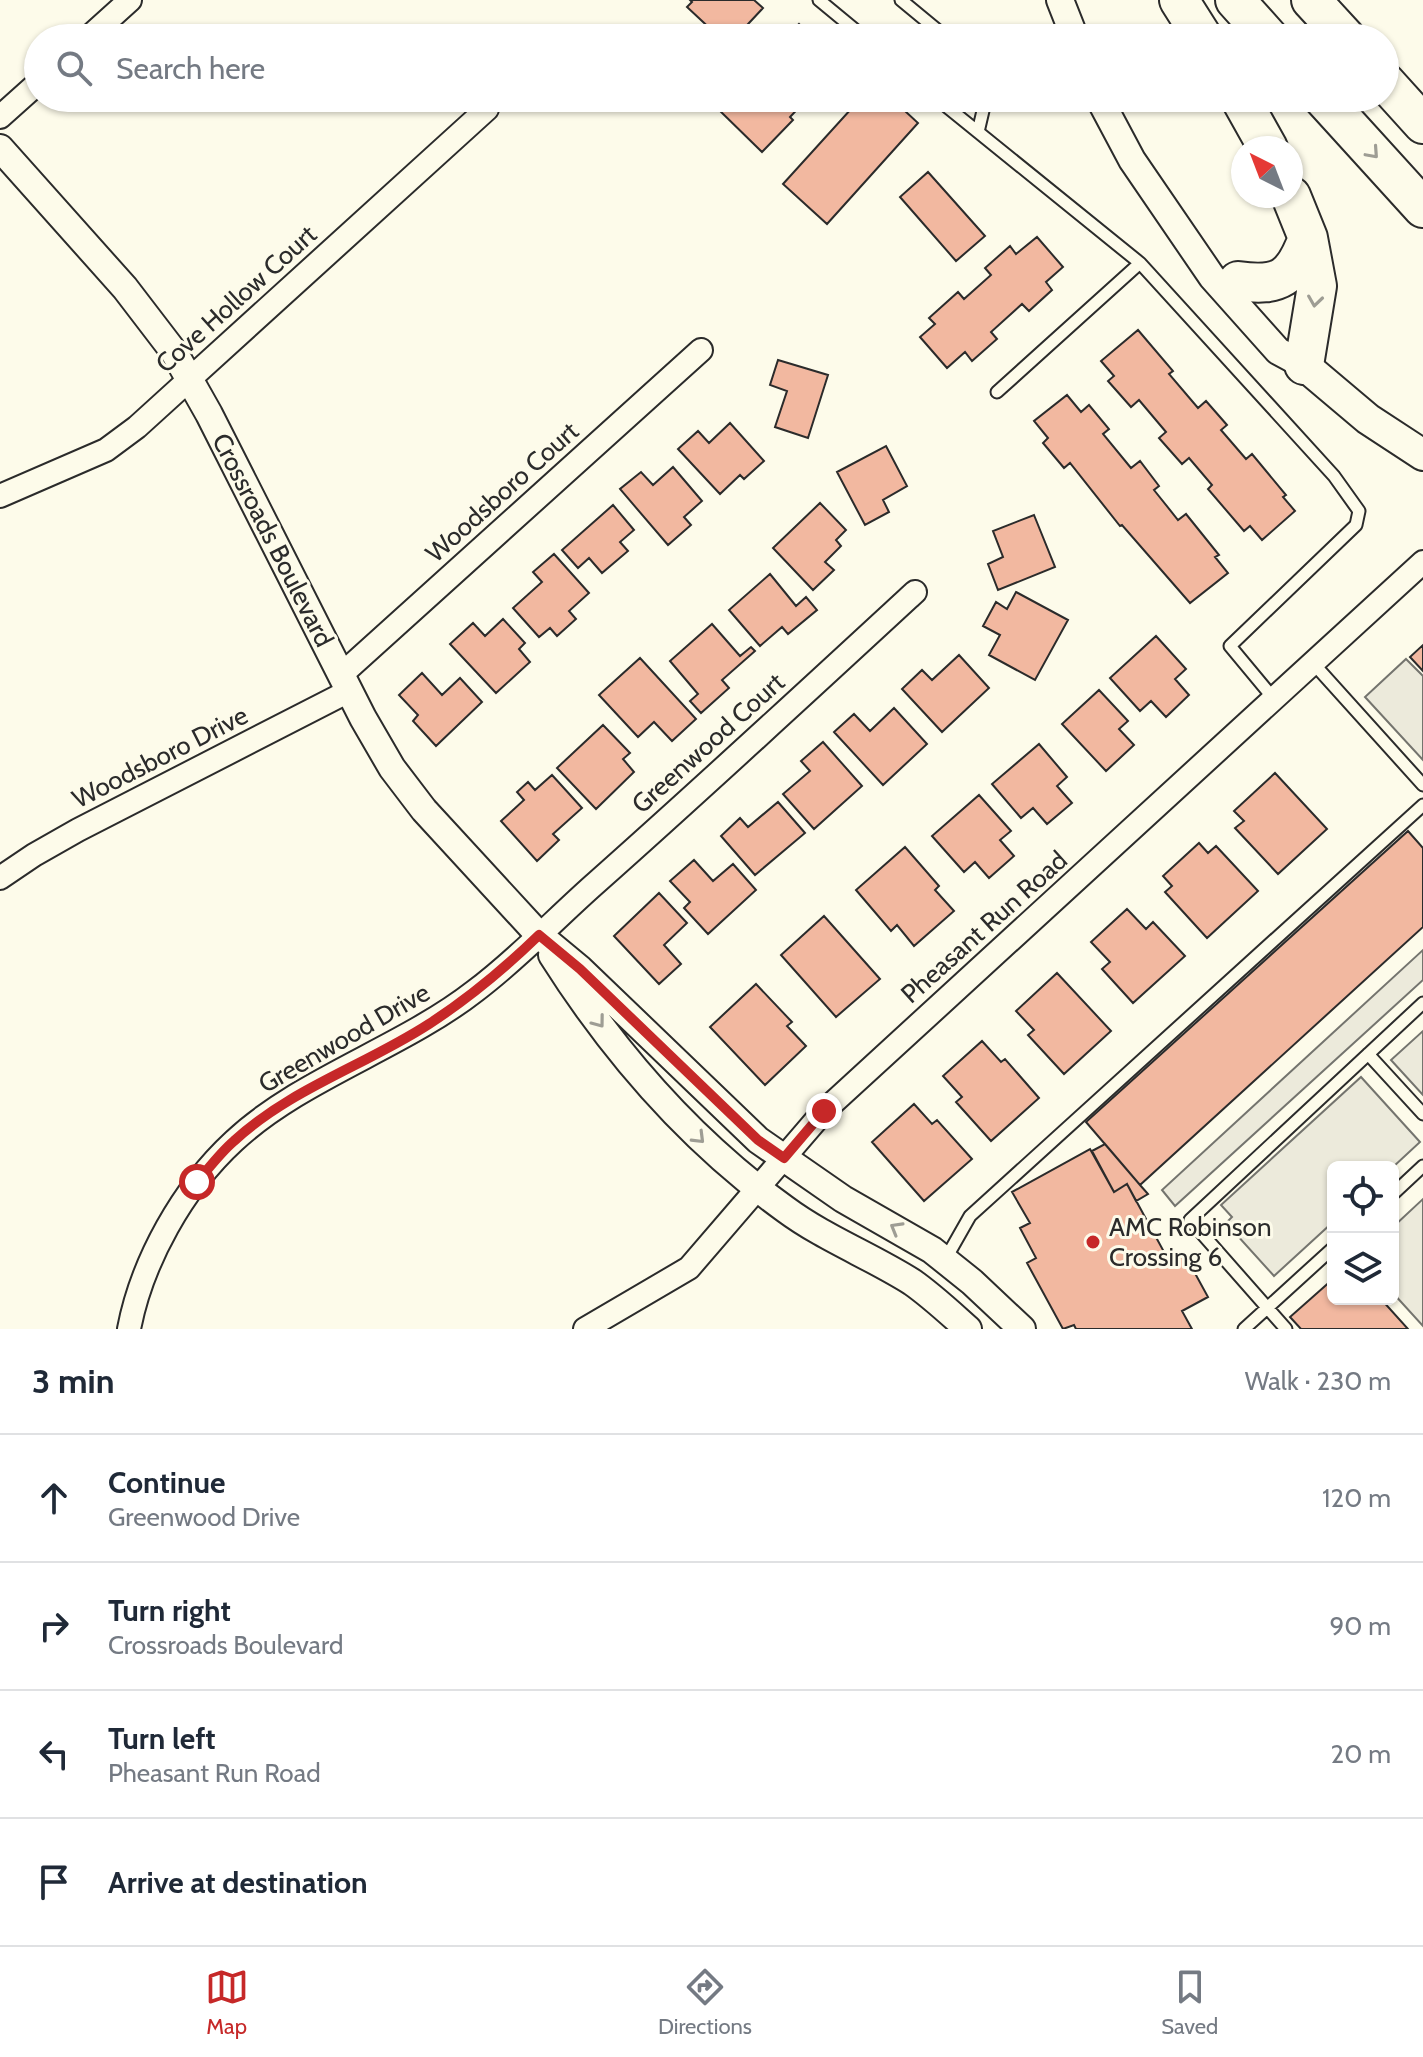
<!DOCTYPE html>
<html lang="en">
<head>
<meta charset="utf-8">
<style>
  :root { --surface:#fff; --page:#f2f2f3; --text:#1f2937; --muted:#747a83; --line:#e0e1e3; --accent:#c62828 }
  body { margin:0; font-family:Cabin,sans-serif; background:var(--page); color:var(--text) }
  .controls { position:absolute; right:24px; bottom:24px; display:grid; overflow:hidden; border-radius:12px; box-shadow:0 2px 6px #0004 }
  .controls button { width:72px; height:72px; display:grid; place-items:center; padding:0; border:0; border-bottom:2px solid var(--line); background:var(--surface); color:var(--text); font:40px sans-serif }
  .compass { position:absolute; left:1231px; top:136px; width:72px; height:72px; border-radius:50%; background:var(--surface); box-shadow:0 2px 6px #0004; rotate:318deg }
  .stop { position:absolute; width:24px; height:24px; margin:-18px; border:6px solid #c62828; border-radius:50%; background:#fff }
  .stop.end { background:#c62828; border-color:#fff; box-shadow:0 2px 8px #0008 }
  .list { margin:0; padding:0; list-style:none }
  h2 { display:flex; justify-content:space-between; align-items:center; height:104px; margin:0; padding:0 32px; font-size:34px }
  h2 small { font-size:26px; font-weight:400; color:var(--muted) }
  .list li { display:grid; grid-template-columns:52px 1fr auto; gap:24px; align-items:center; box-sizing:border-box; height:128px; padding:0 32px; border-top:2px solid var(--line) }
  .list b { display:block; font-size:30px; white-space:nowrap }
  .list p { margin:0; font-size:26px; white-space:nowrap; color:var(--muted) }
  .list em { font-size:26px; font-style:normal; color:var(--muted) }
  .icon { flex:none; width:44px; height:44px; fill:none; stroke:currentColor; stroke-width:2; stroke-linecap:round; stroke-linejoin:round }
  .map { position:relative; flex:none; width:1423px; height:1329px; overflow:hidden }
  .search { position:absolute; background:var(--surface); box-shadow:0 2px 6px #0004; left:24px; right:24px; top:24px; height:88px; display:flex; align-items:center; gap:20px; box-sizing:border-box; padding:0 28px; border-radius:44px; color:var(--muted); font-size:30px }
  .sheet { height:616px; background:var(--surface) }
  nav { display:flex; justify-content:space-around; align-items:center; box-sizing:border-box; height:112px; border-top:2px solid var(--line); background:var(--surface); font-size:22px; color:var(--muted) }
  nav a { display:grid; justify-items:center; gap:4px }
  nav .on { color:var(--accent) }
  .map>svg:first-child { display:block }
  .parking { fill:#eceadb; stroke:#74746e; stroke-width:2 }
  .building { fill:#f2b8a0; stroke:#2b2b2b; stroke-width:2 }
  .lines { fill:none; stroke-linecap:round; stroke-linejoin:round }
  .service-casing { stroke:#2b2b2b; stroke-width:15 }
  .minor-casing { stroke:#2b2b2b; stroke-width:26 }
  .tertiary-casing { stroke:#2b2b2b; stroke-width:30 }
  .secondary-casing { stroke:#2b2b2b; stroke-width:34 }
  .motorway-casing { stroke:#2b2b2b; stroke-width:42 }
  .service { stroke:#fdfbea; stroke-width:11 }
  .minor { stroke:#fdfbea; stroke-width:22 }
  .tertiary { stroke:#fdfbea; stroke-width:26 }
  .secondary { stroke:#fdfbea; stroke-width:30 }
  .motorway { stroke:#fdfbea; stroke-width:38 }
  .oneway { stroke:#9e9d94 }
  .route { stroke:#c62828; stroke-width:10 }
  .poi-dot { fill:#c62828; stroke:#fdfbea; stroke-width:3 }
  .labels { text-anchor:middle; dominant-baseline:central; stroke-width:6; stroke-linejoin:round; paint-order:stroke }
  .street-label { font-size:26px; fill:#2b2b2b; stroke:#fdfbea }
  .poi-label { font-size:26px; fill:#2b2b2b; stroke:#fdfbea; text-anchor:start }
</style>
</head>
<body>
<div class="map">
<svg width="1423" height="1329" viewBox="0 0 1423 1329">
  <rect width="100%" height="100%" fill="#fdfbea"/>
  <path class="parking" d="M1406,659L1423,676V760L1365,697Z
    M1423,950V980L1175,1206L1162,1190Z
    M1423,1031V1095L1391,1060Z
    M1361,1077L1420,1142L1393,1167H1333V1222L1274,1276L1226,1223L1232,1217L1221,1205Z
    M1423,1199V1326L1393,1293V1227Z"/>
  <path class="building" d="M690,0H754L763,8L735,38L723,27L716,34L687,7L692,2Z
    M799,24L814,38H785Z
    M727,98H808L790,117L793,120L762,152L717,108Z
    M861,98H891L918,123L827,224L783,184Z
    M928,172L985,236L956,261L900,197Z
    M1037,237L1063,267L1046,282L1052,290L1029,311L1022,304L991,332L997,339L972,361L965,352L947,368L920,337L935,324L929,318L958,292L964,299L991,275L985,268L1010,246L1016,254Z
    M1138,330L1173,371L1169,374L1198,408L1206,401L1227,425L1221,430L1246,459L1252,454L1286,495L1283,497L1295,511L1262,540L1250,526L1244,531L1208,489L1212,485L1189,458L1182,464L1159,438L1166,432L1139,400L1131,407L1108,381L1114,376L1101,361Z
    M778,360L828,375L808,438L775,427L787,391L770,385Z
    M1067,395L1081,412L1089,405L1109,429L1103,434L1131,468L1140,461L1159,486L1154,490L1178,520L1186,514L1219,555L1215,557L1228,573L1190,603L1122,525L1120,526L1070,463L1064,468L1043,443L1048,438L1034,421Z
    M730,423L764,461L744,479L740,475L720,494L678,449L698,431L709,443Z
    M886,446L907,486L883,500L889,512L865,525L837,472Z
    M673,467L702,501L684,517L691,525L668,545L620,489L641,472L653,485Z
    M820,503L846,530L836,540L841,546L825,562L834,570L813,590L773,548Z
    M613,505L634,530L620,542L628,551L602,573L589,558L578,568L562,550Z
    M1034,515L1055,567L998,590L988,564L1003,557L993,531Z
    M554,554L589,593L569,611L576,619L557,636L550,628L539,637L513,608L542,582L533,572Z
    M770,574L796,606L806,597L817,610L788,634L782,627L760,646L729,610Z
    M1016,592L1068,620L1035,680L989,655L1000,635L983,626L996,602L1007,609Z
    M503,619L525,643L519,649L530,662L496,693L450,644L473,623L485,636Z
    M712,624L740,656L751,647L755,651L722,680L729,688L701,713L690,701L698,694L670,661Z
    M1156,636L1186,669L1175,679L1189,695L1166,717L1151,701L1140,711L1110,678Z
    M1423,645V671L1410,657Z
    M959,655L989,688L942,732L902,689L922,670L932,680Z
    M640,658L696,719L672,741L654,722L638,737L599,695Z
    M422,673L442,695L460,678L482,702L436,746L413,721L418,715L399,695Z
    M1099,690L1128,721L1119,729L1134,745L1106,771L1062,724Z
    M894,708L927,744L883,785L834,732L854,714L870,731Z
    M603,725L630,753L623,759L634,772L596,809L557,768Z
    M823,742L862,786L814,829L783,794L810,771L801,761Z
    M1039,744L1067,777L1057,786L1072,803L1047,824L1033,808L1021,818L992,784Z
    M1275,773L1327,829L1278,874L1235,828L1244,821L1234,811Z
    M552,775L582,808L553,834L559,840L537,861L501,821L524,800L517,792L528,782L535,790Z
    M979,795L1011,831L1000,840L1014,856L989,878L975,862L964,872L932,836Z
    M778,802L805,833L755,875L721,836L740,818L748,827Z
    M1408,831L1423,848V927L1140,1185L1086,1122Z
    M1199,843L1208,853L1216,846L1258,891L1207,938L1165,892L1172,886L1163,876Z
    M905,847L939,886L935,890L954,911L914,946L897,925L891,931L856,890Z
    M694,860L713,881L733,864L756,890L708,934L684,908L690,902L670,881Z
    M659,893L687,923L664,945L681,964L659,984L614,936Z
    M1127,909L1146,929L1153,922L1185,956L1133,1003L1102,969L1110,962L1091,942Z
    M824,916L880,979L836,1017L781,955Z
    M1057,973L1111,1031L1064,1074L1028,1035L1034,1030L1016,1011Z
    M756,984L792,1022L787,1026L806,1046L765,1085L710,1027Z
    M982,1041L1001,1062L1005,1059L1039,1098L991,1141L956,1102L962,1097L943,1076Z
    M914,1104L932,1124L937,1120L972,1159L924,1201L872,1142Z
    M1105,1144L1140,1185L1148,1194L1136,1201L1127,1184L1114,1192L1092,1151Z
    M1090,1149L1114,1192L1127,1184L1170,1263L1185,1255L1208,1297L1182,1311L1192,1329H1076L1074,1325L1063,1329L1027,1263L1036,1258L1020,1228L1030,1223L1012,1192Z
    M1333,1279V1299H1381L1408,1329H1301L1290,1317Z"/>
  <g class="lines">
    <g class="service-casing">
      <path id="service" d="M819,0L865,38
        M901,0L947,38
        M936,98L1140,263L1334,476L1359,511L1356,525L1230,646L1274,699
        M978,132L986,98
        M997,392L1140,263
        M1313,663L1423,785
        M1368,1054L1423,1114
        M1393,1194L1423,1166
        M945,1260L970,1216L1423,805
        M1244,1329L1333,1248
        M1286,1329L1190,1220L1423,1003"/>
    </g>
    <g class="minor-casing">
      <path id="minor" d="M88,38L130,0
        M0,117L38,83
        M0,496L106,450L137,427L487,109
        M341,675L701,350
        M0,878L34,855L78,830L349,691
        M129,1329C142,1261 183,1188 234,1141C300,1079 402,1048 475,991C519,958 556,918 597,882C704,787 810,689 915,592
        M585,1329L689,1268L824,1111L1423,562"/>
    </g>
    <g class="tertiary-casing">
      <path id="tertiary" d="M1060,0L1075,38
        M1099,98L1132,160L1212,277L1278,351L1304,365
        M0,148L125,288L174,352L209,414L363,718L392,768L424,810L539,935L580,969L758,1140L843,1199L932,1250L972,1282L1022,1329
        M552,955C614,1053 691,1141 785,1209C824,1238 871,1256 912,1282C932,1296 950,1313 968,1329"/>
    </g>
    <g class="secondary-casing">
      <path id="secondary" d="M1304,365L1368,419L1423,455"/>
    </g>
    <g class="motorway-casing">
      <path id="motorway" d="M1179,0L1203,38
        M1235,0L1269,38
        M1311,0L1346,38
        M1385,82L1423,124
        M1240,98L1268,148
        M1323,98L1423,208
        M1291,196L1308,238L1317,286L1304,365
        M1238,281C1280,287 1293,278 1308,238"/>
    </g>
    <use href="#service" class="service"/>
    <use href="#minor" class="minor"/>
    <use href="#tertiary" class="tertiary"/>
    <use href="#secondary" class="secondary"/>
    <use href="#motorway" class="motorway"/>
  </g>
  <defs><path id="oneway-chevron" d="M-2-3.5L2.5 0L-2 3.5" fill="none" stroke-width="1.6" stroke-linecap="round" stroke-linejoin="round" transform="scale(2)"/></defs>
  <g class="oneway">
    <use href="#oneway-chevron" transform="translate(1373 153) rotate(48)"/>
    <use href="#oneway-chevron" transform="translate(1315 301) rotate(98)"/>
    <use href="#oneway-chevron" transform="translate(599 1022) rotate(53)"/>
    <use href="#oneway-chevron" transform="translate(699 1138) rotate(45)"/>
    <use href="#oneway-chevron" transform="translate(896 1228) rotate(-150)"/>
  </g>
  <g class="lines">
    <path class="route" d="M197,1182C209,1168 220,1153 234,1141C290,1089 366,1065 429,1024C469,998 505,968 539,935L580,969L758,1140L784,1158L824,1111"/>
  </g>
  <circle class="poi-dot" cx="1093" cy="1242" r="8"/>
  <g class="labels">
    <g class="street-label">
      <text transform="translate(236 299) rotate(-42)">Cove Hollow Court</text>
      <text transform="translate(502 492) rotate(-42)">Woodsboro Court</text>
      <text transform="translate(273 540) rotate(63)">Crossroads Boulevard</text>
      <text transform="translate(708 743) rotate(-42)">Greenwood Court</text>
      <text transform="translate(160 757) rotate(-27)">Woodsboro Drive</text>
      <text transform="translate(984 927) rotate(-42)">Pheasant Run Road</text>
      <text transform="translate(344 1038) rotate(-30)">Greenwood Drive</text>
    </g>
    <g class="poi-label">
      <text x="1109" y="1227">AMC Robinson<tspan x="1109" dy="30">Crossing 6</tspan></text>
    </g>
  </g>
</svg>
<div class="controls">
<button><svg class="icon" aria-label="locate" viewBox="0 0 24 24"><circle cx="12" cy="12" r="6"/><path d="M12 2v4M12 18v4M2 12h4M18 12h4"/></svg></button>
<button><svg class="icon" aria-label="layers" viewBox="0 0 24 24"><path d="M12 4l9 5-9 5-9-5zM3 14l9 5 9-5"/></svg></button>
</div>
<svg class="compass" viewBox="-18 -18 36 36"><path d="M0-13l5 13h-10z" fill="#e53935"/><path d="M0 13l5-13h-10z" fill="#747a83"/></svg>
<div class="stop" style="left:197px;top:1182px"></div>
<div class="stop end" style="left:824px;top:1111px"></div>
<div class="search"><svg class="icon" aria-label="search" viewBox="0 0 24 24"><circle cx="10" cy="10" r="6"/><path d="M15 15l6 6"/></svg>Search here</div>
</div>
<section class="sheet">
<h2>3 min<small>Walk · 230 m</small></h2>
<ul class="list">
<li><svg class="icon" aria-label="ahead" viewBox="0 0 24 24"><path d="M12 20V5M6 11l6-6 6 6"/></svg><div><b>Continue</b><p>Greenwood Drive</p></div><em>120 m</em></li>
<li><svg class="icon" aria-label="right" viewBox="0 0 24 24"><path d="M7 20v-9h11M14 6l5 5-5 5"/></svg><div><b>Turn right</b><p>Crossroads Boulevard</p></div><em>90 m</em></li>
<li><svg class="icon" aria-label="left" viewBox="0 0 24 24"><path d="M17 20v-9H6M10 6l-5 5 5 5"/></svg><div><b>Turn left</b><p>Pheasant Run Road</p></div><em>20 m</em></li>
<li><svg class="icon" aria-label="arrive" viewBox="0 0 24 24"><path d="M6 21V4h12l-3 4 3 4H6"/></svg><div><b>Arrive at destination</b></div></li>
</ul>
</section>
<nav>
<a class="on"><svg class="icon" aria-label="map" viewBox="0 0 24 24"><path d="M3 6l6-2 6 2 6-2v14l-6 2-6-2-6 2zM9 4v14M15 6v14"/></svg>Map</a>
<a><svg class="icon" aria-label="directions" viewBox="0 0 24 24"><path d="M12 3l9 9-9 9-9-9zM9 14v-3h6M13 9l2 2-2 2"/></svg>Directions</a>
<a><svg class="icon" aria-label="saved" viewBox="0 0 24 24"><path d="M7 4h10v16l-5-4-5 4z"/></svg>Saved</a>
</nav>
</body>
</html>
